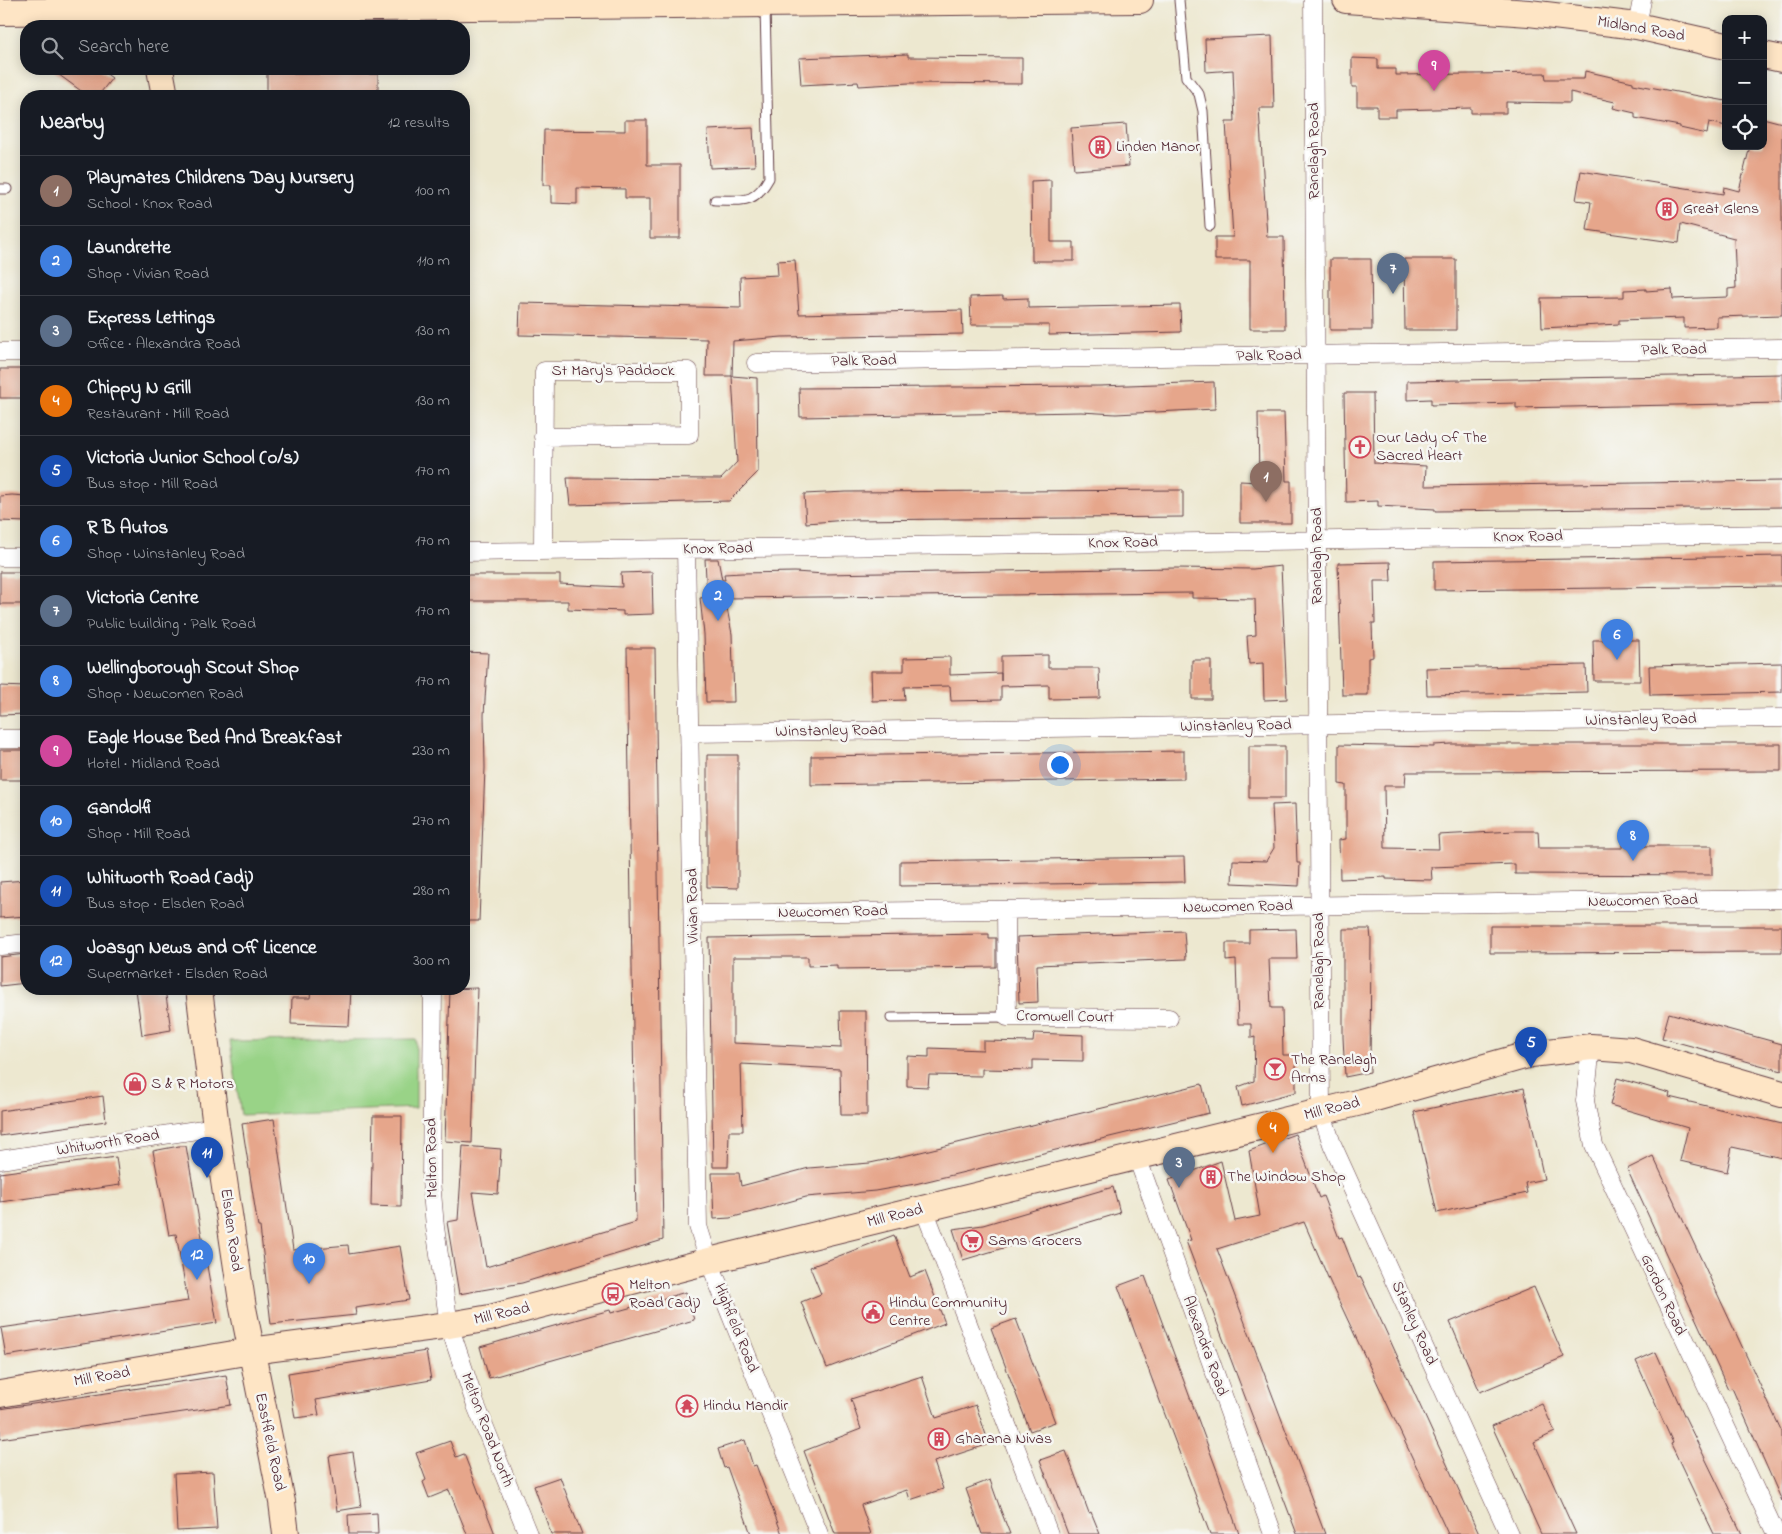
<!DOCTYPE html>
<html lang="en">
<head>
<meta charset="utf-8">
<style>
  :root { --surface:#171b24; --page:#20242c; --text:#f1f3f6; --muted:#9ea1a6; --line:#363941; --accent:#1a73e8 }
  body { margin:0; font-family:"Indie Flower",sans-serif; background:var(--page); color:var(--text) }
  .controls { position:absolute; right:15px; top:15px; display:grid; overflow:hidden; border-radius:10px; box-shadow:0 2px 12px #0003 }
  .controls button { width:45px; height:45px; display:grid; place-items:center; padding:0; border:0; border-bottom:1px solid var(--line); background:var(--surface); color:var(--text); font:25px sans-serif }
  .you { position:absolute; left:1059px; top:764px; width:18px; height:18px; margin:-12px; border:4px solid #fff; border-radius:50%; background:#1a73e8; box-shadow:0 0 0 8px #1a73e833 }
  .badge { display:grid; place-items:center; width:32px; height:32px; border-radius:50%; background:var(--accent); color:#fff; font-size:16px; font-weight:700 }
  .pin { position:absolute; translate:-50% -41px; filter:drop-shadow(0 1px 2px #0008) }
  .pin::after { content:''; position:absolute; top:26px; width:18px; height:15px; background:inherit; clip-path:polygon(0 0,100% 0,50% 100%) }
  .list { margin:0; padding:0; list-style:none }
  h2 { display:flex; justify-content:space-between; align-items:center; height:65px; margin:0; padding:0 20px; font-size:21px }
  h2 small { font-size:16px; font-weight:400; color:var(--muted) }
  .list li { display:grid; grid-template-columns:32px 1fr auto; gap:15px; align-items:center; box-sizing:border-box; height:70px; padding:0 20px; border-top:1px solid var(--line) }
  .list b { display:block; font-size:19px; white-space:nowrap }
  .list p { margin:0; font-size:16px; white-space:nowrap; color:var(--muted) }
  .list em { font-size:16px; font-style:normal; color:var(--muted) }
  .icon { flex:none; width:28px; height:28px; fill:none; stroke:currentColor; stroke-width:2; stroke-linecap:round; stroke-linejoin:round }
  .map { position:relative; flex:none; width:1782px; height:1534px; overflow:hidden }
  .search { position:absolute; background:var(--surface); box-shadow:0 2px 12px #0003; left:20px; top:20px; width:450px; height:55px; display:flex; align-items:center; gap:12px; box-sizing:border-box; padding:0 18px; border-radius:20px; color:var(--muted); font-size:19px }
  .panel { position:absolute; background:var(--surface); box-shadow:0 2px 12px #0003; left:20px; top:90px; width:450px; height:905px; border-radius:20px }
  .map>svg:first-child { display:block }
  .green { fill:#99d387; stroke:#727959 }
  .building { fill:#e6a68b }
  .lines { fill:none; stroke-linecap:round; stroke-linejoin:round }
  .lane-casing { stroke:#623d44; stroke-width:11 }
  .street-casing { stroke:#623d44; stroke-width:19 }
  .secondary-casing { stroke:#623d44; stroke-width:28 }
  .lane { stroke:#fff; stroke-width:9 }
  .street { stroke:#fff; stroke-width:18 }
  .secondary { stroke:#fee5c5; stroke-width:26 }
  .labels { text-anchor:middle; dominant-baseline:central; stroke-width:5; stroke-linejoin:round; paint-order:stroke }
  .street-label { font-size:16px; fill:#4a1f2b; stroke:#f6f6f2 }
  .poi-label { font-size:16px; fill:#4a1f2b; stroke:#f6f6f2; text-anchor:start }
</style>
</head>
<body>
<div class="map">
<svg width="1782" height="1534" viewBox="0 0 1782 1534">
  <rect width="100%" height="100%" fill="#f6f6f2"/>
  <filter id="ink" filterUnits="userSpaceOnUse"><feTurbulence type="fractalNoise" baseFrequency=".02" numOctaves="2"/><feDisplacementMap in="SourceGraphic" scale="10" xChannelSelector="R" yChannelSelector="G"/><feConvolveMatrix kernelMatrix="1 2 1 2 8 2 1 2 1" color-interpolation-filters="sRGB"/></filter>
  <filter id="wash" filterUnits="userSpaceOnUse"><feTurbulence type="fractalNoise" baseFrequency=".0096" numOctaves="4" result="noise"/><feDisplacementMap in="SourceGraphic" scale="20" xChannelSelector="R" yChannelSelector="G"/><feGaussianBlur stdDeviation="1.12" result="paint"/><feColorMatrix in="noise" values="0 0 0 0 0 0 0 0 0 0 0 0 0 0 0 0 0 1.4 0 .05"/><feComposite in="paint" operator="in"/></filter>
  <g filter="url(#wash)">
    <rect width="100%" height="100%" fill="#ede8d0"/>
    <path class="green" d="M416,1039V1108L241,1115L230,1041Z"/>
    <g id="blocks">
      <path class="building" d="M1272,36L1274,108H1259L1267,237H1284L1285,329H1250V260H1215V237H1233L1226,122H1235L1233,70L1206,72L1205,39Z
        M908,54V57L1022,58V84L909,83L859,86L858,82L801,85L799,58Z
        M1352,58L1378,59V69H1396V75L1545,73L1546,79H1584L1585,71L1633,82V84L1726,101V126L1709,122L1707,134L1680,128V126L1635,118V113L1613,108L1615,102L1570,92V103L1506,102V113H1471V108L1396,110V117H1377V106H1357V87H1352Z
        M51,69H100L112,78L98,96H88Z
        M267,69H293V74H378V96H267Z
        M1763,118L1782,123V315L1717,317V327L1684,328V318L1619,320V324L1542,328L1541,298L1624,297V290L1646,289V291L1672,289L1673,299L1728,297V289L1736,288L1734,238L1681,224L1679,243L1587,230L1591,202L1576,200L1581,171L1723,194L1724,187L1739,191L1750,146H1763Z
        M625,120H647V165H680V238H650V198H625V189L577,188V204L551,203V185H543L544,130L625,131Z
        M1126,124L1129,166L1074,170L1071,128Z
        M753,128L755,166L710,168L708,130Z
        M1051,180V242H1074V261H1032L1031,181Z
        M1330,259H1371L1372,330H1330Z
        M1404,259H1456V330H1405Z
        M795,260L799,314L962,310L963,334L782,337L733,341L732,376H706L707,339L519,335L520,303L741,308L740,277L778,275L777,261Z
        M1003,296V299L1028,298V308L1180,305L1181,332L1049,335V325H971L970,297Z
        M0,369H26V398H0Z
        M1782,374V403L1516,408V403L1431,405V399L1407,400V381Z
        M732,376L757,378L758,472L729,501L570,505L567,478L721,479L737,462Z
        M1214,382L1215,409L1116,414L1081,412L800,417L799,388L1100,386Z
        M1344,393H1373L1374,463L1426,466L1425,486L1782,481V507L1435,511V509L1378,506V501L1346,502Z
        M1258,413H1284L1286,481H1291V523H1240V481L1259,482Z
        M1183,490V517L848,520L806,523L804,494L846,492Z
        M12,495L26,496V522L0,521V496Z
        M1782,556V586L1434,590V561Z
        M705,559H718L722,580H725L724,574L742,573L795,572L824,574L1176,568L1253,569L1281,566L1287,699L1264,700L1263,663L1249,664L1247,636L1256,635L1255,599L1192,598V593L725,598L732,634L734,702H706L704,634L700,598L707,597Z
        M1390,562L1391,581H1374L1375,623H1372L1373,657L1368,658V695H1342L1338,563Z
        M0,572H26V604H0Z
        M652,572L653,614L623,615V611L568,609V601H464V575H560V584L622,587L621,573Z
        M1593,640H1639L1640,681H1594Z
        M627,648H655L663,1240L522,1283L459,1294L447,1222L458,1220L463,1146L501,1149L498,1194L473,1192L486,1267L636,1222Z
        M464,652L488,653L484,715L485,768L479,921H464Z
        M1048,655V668H1099L1100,698L1049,699V685L1001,686V700L951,701L950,686L904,687L905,700L872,701L871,671H904V658L950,657V675L1001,673V681V656Z
        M1192,660H1211V699H1192Z
        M1782,663V692L1650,695L1649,666Z
        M1586,665L1587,692L1427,695L1426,668Z
        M0,686L26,687V714L0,715Z
        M1451,744H1781V771L1406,772L1405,786H1384L1385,848L1439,849L1438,835L1515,831H1538L1539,848H1623V835H1642V846H1712V875L1515,874V864L1431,867L1432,880L1386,879V877L1340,879L1339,840L1346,839V785L1339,784V745L1434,747V745Z
        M1249,746H1285V798H1249Z
        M0,750H26V780H0Z
        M1184,751V779L811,785V756Z
        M707,755H738V888L707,887Z
        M1295,804L1297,863H1300L1299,886L1232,883L1233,860L1266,861L1274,848L1272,805Z
        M1184,857L1185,882L900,886V861Z
        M26,880V916L0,918V882Z
        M1490,926H1782V952L1490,953Z
        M1296,929L1297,959H1269L1271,1008H1282L1283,1055H1296V1092L1242,1106L1238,1087L1254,1081L1255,1037L1251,1038V1024H1238L1236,960L1226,961V943H1249V930Z
        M1343,929H1370L1371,940L1370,1072L1345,1077L1343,1037Z
        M1184,931L1186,959L1037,965L1038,1002L1019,1003L1017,937Z
        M989,934V938H996V967L837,969V965L808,966V957H733V1043L841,1048L840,1011H866L867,1115H841L840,1069L741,1064L743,1131H729L728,1167H713L709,938Z
        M26,954V983L0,986V957Z
        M477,988L472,1143L445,1141L450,989Z
        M136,989H165L171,1030L142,1035Z
        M311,989H351L349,1026L291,1024L292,998H310Z
        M1669,1013L1782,1044V1071L1662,1038Z
        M1034,1033L1083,1035V1061L1033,1060V1070L982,1069V1076L929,1075L928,1087L907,1086V1056L929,1057V1048L983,1050V1041L1033,1042Z
        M1617,1078L1670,1093L1669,1097L1782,1124V1158L1732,1147L1727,1172L1680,1161L1688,1128L1610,1105Z
        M1202,1084L1209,1113L915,1184L875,1191L806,1197L730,1218L714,1219L712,1173H739L741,1186L809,1168L870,1163L908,1155Z
        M1524,1088L1544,1179L1525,1183L1527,1193L1437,1213L1414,1112Z
        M103,1096L106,1121L0,1136V1111Z
        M373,1116H402L401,1207L371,1206Z
        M274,1119L293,1250L348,1245L349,1254L400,1246L409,1300L355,1308L356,1315L271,1324L260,1227H258L242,1124Z
        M1295,1134L1319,1198L1323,1196L1339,1238L1342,1237L1358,1278L1361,1277L1479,1534H1448L1330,1282L1304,1222L1217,1249L1325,1534H1297L1186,1241L1191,1240L1169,1180L1221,1161L1235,1221L1260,1216L1249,1151Z
        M179,1146H186L217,1323L6,1356L1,1328L188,1301L176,1234L169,1235L153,1151Z
        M1653,1156L1782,1432V1501L1732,1388L1728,1389L1627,1169Z
        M116,1157L120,1185L0,1202V1173Z
        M1113,1187L1120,1213L963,1260L953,1229L983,1225Z
        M894,1235L910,1277L925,1271L945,1323L827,1368L801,1302L821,1294L810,1267Z
        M1145,1276L1219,1476L1239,1534H1210L1164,1412L1118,1286Z
        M1534,1287L1564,1357L1480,1392L1450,1322Z
        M686,1292L694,1320L489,1378L480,1347L610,1310L611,1313Z
        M1016,1319L1055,1422L1030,1431L991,1328Z
        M426,1351L431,1380L316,1400L319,1415L295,1418L288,1373Z
        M1656,1352L1684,1415L1742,1534H1714L1671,1444L1673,1443L1636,1361Z
        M226,1375L231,1405L0,1439V1409Z
        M922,1376L936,1418L976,1405L989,1444L934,1462L943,1489L910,1500L907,1490L861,1505L871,1534H835L804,1451L861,1429L851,1399Z
        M1542,1404L1555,1432L1534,1442L1576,1534H1541L1492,1426Z
        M745,1440L753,1466L756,1465L782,1534H751L727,1467L724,1468L718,1449Z
        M450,1441L456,1457L464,1454L495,1534H467L449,1490L429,1498L423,1482L426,1480L416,1453Z
        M1066,1451L1089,1513L1091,1512L1100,1534H1068L1040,1460Z
        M353,1452L361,1507L337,1511L329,1456Z
        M213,1472L217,1529L177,1531L174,1474Z
        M560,1477L569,1501L582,1534H551L534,1486Z
        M990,1480L1001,1511L1010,1534H982L966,1489Z
        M377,1513L378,1534H349L348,1515Z"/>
    </g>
  </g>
  <g filter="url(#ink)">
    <use href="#blocks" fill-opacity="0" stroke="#623d44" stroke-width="1"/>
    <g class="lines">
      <g class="lane-casing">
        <path id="lane" d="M1179,0L1186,77L1199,94L1203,111L1210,226
          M0,189H7
          M715,200C743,200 754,205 769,178L765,7
          M891,1018L1007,1017"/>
      </g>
      <g class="street-casing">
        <path id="street" d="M1313,0L1321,1111L1332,1144L1509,1534
          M1637,26L1642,0
          M0,352H26
          M756,363L1782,348
          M686,549L698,1226L709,1261L819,1534
          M543,551L544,371H689V435L543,437
          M464,552L1782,534
          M0,557H26
          M689,733L1782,718
          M0,739H26
          M1006,910L1007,1017L1169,1018
          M694,914L1782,899
          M0,946L26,943
          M433,989L431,1180L435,1227L449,1325L475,1403L528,1534
          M1591,1047L1585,1101L1594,1145L1776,1534
          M1137,1157L1273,1534
          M0,1160L216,1127
          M924,1209L1049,1534"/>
      </g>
      <g class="secondary-casing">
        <path id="secondary" d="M1346,0L1529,13L1637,26L1726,46
          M0,12L1140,0
          M1763,55L1782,59
          M160,69L165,96
          M199,989L216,1127L243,1308L282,1502L286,1534
          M0,1394L251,1351L449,1325L490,1318L709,1261L1361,1102L1531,1054L1591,1047L1631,1050L1782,1094"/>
      </g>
      <use href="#lane" class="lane"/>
      <use href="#street" class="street"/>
      <use href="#secondary" class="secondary"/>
    </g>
  </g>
  <defs>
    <g id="building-ring" transform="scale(1.125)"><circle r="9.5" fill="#f6f6f2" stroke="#d1495b" stroke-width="1.5"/><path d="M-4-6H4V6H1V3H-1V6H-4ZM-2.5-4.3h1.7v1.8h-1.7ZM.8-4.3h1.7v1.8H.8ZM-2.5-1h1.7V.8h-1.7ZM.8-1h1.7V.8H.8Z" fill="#d1495b"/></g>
    <g id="church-ring" transform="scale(1.125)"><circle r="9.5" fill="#f6f6f2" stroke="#d1495b" stroke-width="1.5"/><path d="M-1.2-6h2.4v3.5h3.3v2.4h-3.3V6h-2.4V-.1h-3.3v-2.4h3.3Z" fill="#d1495b"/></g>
    <g id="bar-ring" transform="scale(1.125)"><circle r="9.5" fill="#f6f6f2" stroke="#d1495b" stroke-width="1.5"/><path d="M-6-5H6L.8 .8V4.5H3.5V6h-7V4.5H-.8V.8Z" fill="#d1495b"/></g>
    <g id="shop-ring" transform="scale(1.125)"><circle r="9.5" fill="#f6f6f2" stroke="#d1495b" stroke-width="1.5"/><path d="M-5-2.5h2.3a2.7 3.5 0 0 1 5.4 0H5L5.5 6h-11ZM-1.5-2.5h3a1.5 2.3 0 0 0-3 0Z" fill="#d1495b"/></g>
    <g id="supermarket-ring" transform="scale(1.125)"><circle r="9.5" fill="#f6f6f2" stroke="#d1495b" stroke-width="1.5"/><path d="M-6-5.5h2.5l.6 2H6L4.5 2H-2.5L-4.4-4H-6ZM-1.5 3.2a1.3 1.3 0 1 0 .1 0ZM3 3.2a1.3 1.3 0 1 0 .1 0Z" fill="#d1495b"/></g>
    <g id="bus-ring" transform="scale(1.125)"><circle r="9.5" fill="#f6f6f2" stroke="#d1495b" stroke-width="1.5"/><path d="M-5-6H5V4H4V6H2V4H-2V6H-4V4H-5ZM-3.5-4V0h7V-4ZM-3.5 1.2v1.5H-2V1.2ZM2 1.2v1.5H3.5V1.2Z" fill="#d1495b"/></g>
    <g id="civic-ring" transform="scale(1.125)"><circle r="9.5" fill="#f6f6f2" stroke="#d1495b" stroke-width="1.5"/><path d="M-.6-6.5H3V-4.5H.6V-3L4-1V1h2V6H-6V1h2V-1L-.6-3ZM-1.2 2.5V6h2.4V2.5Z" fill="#d1495b"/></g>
    <g id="temple-ring" transform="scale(1.125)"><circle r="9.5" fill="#f6f6f2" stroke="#d1495b" stroke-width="1.5"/><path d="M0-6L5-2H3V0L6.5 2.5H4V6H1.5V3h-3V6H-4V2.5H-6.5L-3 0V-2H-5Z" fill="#d1495b"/></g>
  </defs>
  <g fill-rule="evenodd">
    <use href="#building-ring" x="1100" y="147"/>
    <use href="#building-ring" x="1667" y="209"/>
    <use href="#church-ring" x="1360" y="447"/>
    <use href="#bar-ring" x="1275" y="1069"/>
    <use href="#shop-ring" x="135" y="1084"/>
    <use href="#building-ring" x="1211" y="1177"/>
    <use href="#supermarket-ring" x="972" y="1241"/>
    <use href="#bus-ring" x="613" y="1294"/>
    <use href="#civic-ring" x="873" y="1312"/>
    <use href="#temple-ring" x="687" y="1406"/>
    <use href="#building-ring" x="939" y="1439"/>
  </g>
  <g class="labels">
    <g class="street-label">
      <text transform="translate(1641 29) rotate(10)">Midland Road</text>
      <text transform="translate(1314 151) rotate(-90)">Ranelagh Road</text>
      <text transform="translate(1674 350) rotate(-1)">Palk Road</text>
      <text transform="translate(1269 356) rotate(-1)">Palk Road</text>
      <text transform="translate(864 361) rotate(-1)">Palk Road</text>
      <text x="613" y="371">St Mary's Paddock</text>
      <text transform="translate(1528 537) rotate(-1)">Knox Road</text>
      <text transform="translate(1123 543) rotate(-1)">Knox Road</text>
      <text transform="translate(718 549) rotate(-1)">Knox Road</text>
      <text transform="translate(1317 556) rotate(-90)">Ranelagh Road</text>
      <text transform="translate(1641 720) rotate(-1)">Winstanley Road</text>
      <text transform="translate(1236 726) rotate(-1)">Winstanley Road</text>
      <text transform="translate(831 731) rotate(-1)">Winstanley Road</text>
      <text transform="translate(1643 901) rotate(-1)">Newcomen Road</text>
      <text transform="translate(693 906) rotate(-91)">Vivian Road</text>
      <text transform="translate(1238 907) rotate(-1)">Newcomen Road</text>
      <text transform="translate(833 912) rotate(-1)">Newcomen Road</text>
      <text transform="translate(1319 961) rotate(-90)">Ranelagh Road</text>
      <text transform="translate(1065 1017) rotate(1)">Cromwell Court</text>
      <text transform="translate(1332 1109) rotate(-14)">Mill Road</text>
      <text transform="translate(108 1143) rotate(-9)">Whitworth Road</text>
      <text transform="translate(432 1158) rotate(-91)">Melton Road</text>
      <text transform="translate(895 1216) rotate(-14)">Mill Road</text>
      <text transform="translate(231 1230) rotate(82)">Elsden Road</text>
      <text transform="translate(1663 1295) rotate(65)">Gordon Road</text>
      <text transform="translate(502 1314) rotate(-13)">Mill Road</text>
      <text transform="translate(1414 1323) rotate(66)">Stanley Road</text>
      <text transform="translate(736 1328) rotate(68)">Highfield Road</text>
      <text transform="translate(1205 1346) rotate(70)">Alexandra Road</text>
      <text transform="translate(102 1377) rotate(-10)">Mill Road</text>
      <text transform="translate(487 1430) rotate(69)">Melton Road North</text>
      <text transform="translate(270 1442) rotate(78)">Eastfield Road</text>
    </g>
    <g class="poi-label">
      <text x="1116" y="147">Linden Manor</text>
      <text x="1683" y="209">Great Glens</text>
      <text x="1376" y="438">Our Lady Of The<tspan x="1376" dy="18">Sacred Heart</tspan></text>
      <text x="1291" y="1060">The Ranelagh<tspan x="1291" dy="18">Arms</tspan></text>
      <text x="151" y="1084">S &amp; R Motors</text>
      <text x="1227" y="1177">The Window Shop</text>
      <text x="988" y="1241">Sams Grocers</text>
      <text x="629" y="1285">Melton<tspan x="629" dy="18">Road (adj)</tspan></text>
      <text x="889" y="1303">Hindu Community<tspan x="889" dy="18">Centre</tspan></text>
      <text x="703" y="1406">Hindu Mandir</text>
      <text x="955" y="1439">Gharana Nivas</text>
    </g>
  </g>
</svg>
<div class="controls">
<button>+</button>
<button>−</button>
<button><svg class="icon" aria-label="locate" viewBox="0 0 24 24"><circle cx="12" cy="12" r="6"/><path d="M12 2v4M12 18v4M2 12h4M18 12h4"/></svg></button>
</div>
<div class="you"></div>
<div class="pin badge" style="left:1266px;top:502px;background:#8d6e63">1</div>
<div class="pin badge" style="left:718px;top:621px;background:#3f7fe0">2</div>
<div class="pin badge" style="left:1179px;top:1188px;background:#5c6f8a">3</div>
<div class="pin badge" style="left:1273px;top:1153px;background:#e8710a">4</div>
<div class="pin badge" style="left:1531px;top:1068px;background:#1a4fb4">5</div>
<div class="pin badge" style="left:1617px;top:660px;background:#3f7fe0">6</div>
<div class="pin badge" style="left:1393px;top:294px;background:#5c6f8a">7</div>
<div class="pin badge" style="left:1633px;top:861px;background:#3f7fe0">8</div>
<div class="pin badge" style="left:1434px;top:91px;background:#d1479c">9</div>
<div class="pin badge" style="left:309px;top:1284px;background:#3f7fe0">10</div>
<div class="pin badge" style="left:207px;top:1178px;background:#1a4fb4">11</div>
<div class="pin badge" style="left:197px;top:1280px;background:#3f7fe0">12</div>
<div class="search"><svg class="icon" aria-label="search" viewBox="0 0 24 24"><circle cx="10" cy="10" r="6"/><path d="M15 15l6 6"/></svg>Search here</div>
<section class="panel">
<h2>Nearby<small>12 results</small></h2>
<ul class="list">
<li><span class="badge" style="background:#8d6e63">1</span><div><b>Playmates Childrens Day Nursery</b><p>School · Knox Road</p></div><em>100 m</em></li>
<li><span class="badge" style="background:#3f7fe0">2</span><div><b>Laundrette</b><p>Shop · Vivian Road</p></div><em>110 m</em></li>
<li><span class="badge" style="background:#5c6f8a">3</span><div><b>Express Lettings</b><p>Office · Alexandra Road</p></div><em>130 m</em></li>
<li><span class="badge" style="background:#e8710a">4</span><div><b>Chippy N Grill</b><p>Restaurant · Mill Road</p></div><em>130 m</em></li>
<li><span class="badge" style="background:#1a4fb4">5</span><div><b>Victoria Junior School (o/s)</b><p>Bus stop · Mill Road</p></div><em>170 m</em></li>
<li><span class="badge" style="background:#3f7fe0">6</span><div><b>R B Autos</b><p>Shop · Winstanley Road</p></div><em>170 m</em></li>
<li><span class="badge" style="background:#5c6f8a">7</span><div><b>Victoria Centre</b><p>Public building · Palk Road</p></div><em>170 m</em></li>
<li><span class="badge" style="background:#3f7fe0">8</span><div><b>Wellingborough Scout Shop</b><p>Shop · Newcomen Road</p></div><em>170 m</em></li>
<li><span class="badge" style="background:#d1479c">9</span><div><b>Eagle House Bed And Breakfast</b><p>Hotel · Midland Road</p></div><em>230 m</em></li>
<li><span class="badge" style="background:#3f7fe0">10</span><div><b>Gandolfi</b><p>Shop · Mill Road</p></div><em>270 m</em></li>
<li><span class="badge" style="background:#1a4fb4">11</span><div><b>Whitworth Road (adj)</b><p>Bus stop · Elsden Road</p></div><em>280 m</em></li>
<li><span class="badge" style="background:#3f7fe0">12</span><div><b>Joasgn News and Off Licence</b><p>Supermarket · Elsden Road</p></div><em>300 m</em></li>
</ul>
</section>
</div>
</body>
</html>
